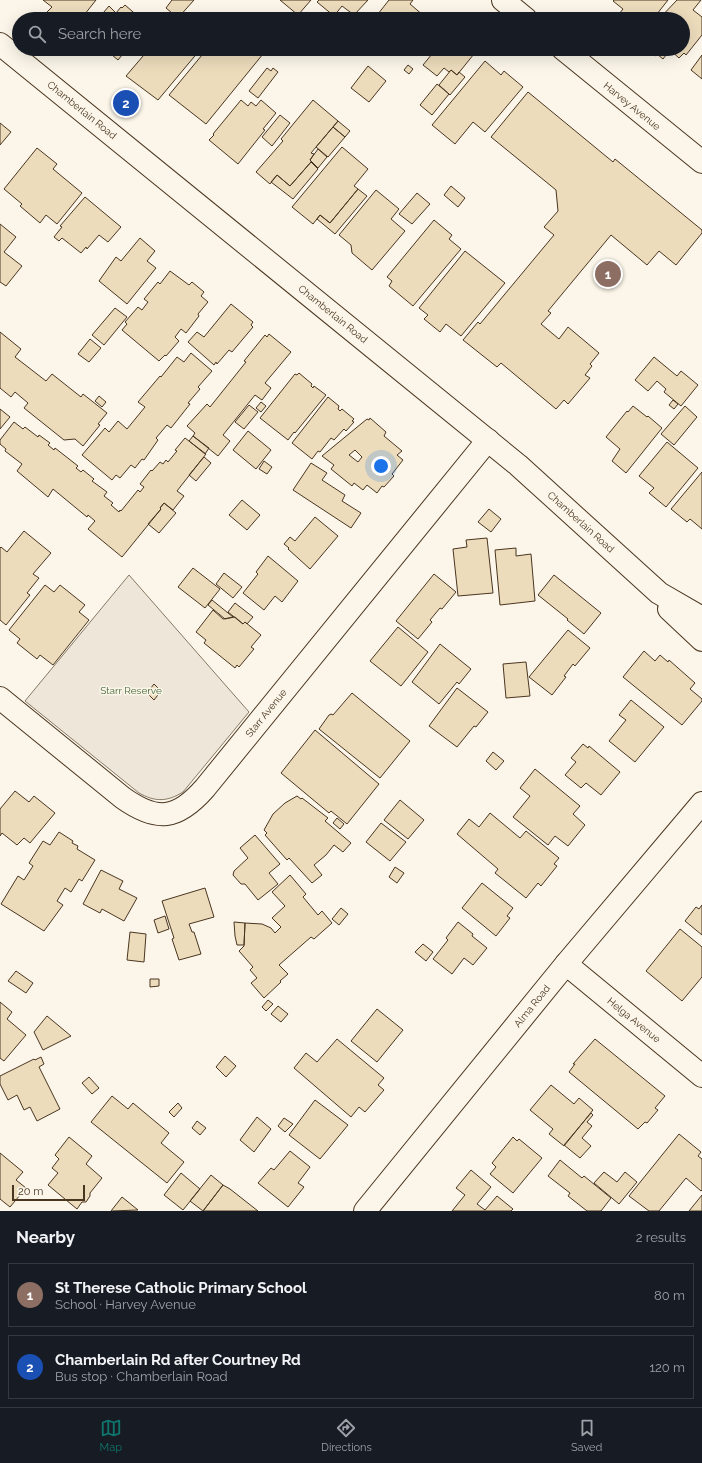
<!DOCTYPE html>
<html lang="en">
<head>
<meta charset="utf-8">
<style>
  :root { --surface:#171b24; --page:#20242c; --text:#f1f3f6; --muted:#9ea1a6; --line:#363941; --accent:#0f766e }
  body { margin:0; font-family:Raleway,sans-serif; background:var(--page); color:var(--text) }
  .scale { position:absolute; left:12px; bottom:10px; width:73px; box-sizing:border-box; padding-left:4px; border:2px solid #4a3520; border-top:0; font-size:11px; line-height:14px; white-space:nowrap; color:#4a3520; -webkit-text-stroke:3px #fbf6e9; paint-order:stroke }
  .you { position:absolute; left:381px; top:466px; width:14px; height:14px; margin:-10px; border:3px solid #fff; border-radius:50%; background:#1a73e8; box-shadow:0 0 0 6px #1a73e833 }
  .badge { display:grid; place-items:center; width:26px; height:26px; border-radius:50%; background:var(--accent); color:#fff; font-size:13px; font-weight:700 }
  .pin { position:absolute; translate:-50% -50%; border:2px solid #fff; box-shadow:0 1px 4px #0006 }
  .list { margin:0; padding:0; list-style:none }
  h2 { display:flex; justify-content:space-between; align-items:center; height:52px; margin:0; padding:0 16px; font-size:17px }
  h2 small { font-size:13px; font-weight:400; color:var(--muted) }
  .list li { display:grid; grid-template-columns:26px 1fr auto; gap:12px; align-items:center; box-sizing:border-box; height:64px; margin:0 8px 8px; padding:0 8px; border:1px solid var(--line); border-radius:0px }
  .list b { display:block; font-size:15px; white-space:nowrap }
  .list p { margin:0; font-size:13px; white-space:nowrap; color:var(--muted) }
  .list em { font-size:13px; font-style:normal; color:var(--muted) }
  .icon { flex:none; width:22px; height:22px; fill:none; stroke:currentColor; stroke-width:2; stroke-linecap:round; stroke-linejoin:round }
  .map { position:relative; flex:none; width:702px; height:1211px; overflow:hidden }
  .search { position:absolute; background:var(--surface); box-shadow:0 4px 16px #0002; left:12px; right:12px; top:12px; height:44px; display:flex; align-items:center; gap:10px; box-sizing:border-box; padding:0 14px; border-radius:22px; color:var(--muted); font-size:15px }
  .sheet { height:196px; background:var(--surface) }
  nav { display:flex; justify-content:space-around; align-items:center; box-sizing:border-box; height:56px; border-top:1px solid var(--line); background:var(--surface); font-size:11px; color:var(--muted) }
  nav a { display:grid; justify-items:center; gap:2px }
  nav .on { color:var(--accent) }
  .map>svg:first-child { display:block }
  .green { fill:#ede6d9; stroke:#887966 }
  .building { fill:#ecdcbc; stroke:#4a3520; fill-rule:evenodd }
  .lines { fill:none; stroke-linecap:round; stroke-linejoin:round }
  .street-casing { stroke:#4a3520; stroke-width:24 }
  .secondary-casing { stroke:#4a3520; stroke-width:24 }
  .street { stroke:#fbf6e9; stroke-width:22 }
  .secondary { stroke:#fbf6e9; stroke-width:22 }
  .labels { text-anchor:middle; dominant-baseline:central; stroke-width:3; stroke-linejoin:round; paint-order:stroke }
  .street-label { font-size:10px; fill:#4a3520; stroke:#fbf6e9 }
  .park-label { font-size:10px; fill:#436837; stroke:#fbf6e9 }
</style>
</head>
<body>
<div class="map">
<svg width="702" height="1211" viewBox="0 0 702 1211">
  <rect width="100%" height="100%" fill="#fbf6e9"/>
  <path class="green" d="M129,575L249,712L183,792C167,802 155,802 139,793L25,701Z"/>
  <path class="building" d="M43,0H96L81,19H54L46,13L52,7Z
    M172,0H194L178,18L166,8Z
    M280,0H311L298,15Z
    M319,0H368L354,15L342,6L334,16L317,2Z
    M389,0H413L410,4L424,16L421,19H374Z
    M614,0H668L653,19H615L623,9L613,1Z
    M677,0H701L693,10L702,17V35L686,55L684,53L679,58L670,50L663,59L657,54L656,56L647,49H683V19H659Z
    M125,5L140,18V19H98L109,6L116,13L121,7L122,8Z
    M105,49H127L118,60Z
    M149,49H196L199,51L158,100L126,76Z
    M207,49H257L263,54L206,124L169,95Z
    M373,49H396L394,52L380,55Z
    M426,49H478L457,75L451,70L449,72L444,68L437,76L423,65L432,54Z
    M702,55V79L691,70Z
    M485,61L501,75L504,71L523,87L485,132L473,122L455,144L432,125Z
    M408,65L413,69L409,74L404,70Z
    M368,66L386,81L369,102L351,88Z
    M267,68L271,71L273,68L278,72L258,98L249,91Z
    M451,70L457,75L459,72L465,77L450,95L439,85Z
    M437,84L449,94L432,115L420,105Z
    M528,92L613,162L615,159L702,230V233L676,265L659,251L647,265L611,235L548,311L551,313L541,324L559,339L568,327L599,353L590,364L592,366L585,375L590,378L568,404L564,400L556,409L501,363L497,367L463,340L478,322L480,324L554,235L544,227L558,211L556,190L491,137Z
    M241,100L248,106L251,102L256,106L261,100L276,113L263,129L265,130L238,164L209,140L214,135L213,134Z
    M313,100L338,121L311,153L314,154L310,160L311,161V162L290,186L277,175L270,184L256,172L283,141L281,139Z
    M280,115L290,123L272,146L262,137Z
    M338,121L350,131L345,137L333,127Z
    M0,123L11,132L0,145Z
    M333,127L345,137L328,157L316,147Z
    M342,147L368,169L354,186L358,189L330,223L320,215L313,224L292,207Z
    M37,148L57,164L53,169L82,193L57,224L46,215L40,223L20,206L22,204L4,189Z
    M318,149L327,157L318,168L310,160Z
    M311,162L318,169L293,199L271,182L277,175L290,186Z
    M451,186L465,198L458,207L444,195Z
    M358,189L367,196L335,234L317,219L320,215L330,223Z
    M376,190L399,209L391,219L405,231L372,270L352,253L351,245L339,235Z
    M417,193L430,204L412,224L399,214Z
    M85,197L121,227L108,242L99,235L87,249L86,247L81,253L62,238L59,241L54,237L62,227L60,226Z
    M434,220L452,235L449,239L461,249L413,306L389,286L392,281L387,277Z
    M0,224L16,237L4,252L22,266L6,286L0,282Z
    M140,238L155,251L147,261L156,268L127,304L99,281L116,257L121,261Z
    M465,251L505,283L461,336L446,324L440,332L424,319L428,315L419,308Z
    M170,271L189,285L192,282L204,292L201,296L208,302L198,314L199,316L186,333L181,329L175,337L179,341L166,356L165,355L159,361L122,330L127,324L125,322L138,307L142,310L148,302L144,299L158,282L160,284Z
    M231,304L253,322L251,325L253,327L232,352L229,350L217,364L216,362L214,365L188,342L197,332L204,337Z
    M115,308L127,317L104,345L92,335Z
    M0,332L21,349L15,357L46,381L52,374L81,397L83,394L107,413L98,424L100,425L83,446L75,439L64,440L24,408L28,403L15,392L11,397L0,388Z
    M269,334L291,352L265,383L271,388L262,400L255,395L223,435L230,441L218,456L193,436L195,433L187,426L207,404L210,407L246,362L244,361L265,335L267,337Z
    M90,339L101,348L89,362L78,354Z
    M191,353L212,371L198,387L200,389L188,403L190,404L171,428L167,425L156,438L158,440L144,460L142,459L135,468L131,465L120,478L116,475L112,480L82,455L105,428L109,432L118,421L127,429L145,407L138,402L160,376L161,377L177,357L184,362Z
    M654,357L677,376L681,371L698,385L681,406L664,392L666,389L657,381L648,391L635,380Z
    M299,373L312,384L311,386L313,388L314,386L326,395L295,433L294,432L288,440L260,418L295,374L297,375Z
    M99,396L106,402L102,407L95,401Z
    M328,397L339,406L338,409L340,411L342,409L354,419L352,421L354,422L346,431L344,429L334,440L331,438L320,452L318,451L312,459L292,443Z
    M673,400L678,404L674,409L669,405Z
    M261,402L266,406L261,412L256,408Z
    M249,405L258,412L244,429L235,422Z
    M633,406L647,417L648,416L662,428L626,473L612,461L620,449L606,437L627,411L628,412Z
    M685,406L697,417L674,445L661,434Z
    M0,409L10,417L0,429Z
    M370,418L386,432L384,436L402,451L397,455L403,460L392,474L394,476L384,487L382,486L377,493L367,485L363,490L354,483L352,486L331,469L334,465L322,456L367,419L369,420ZM355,450L362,457L358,462L349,455Z
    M14,422L23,429L25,427L38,437L39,435L50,443L48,445L54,450L55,448L78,466L76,468L81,472L83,470L94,479L92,481L107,492L104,496L113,503L111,505L119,512L120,510L121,511L138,490L140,492L144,487L140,484L151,470L152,471L160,462L163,464L166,460L168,462L177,451L175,450L185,438L206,454L177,491L184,496L173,510L164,503L160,508L161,509L122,557L88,529L95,521L88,515L87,517L53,489L48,497L17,471L22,464L5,451L6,449L0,444V440Z
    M248,431L271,450L256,469L233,450Z
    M193,436L209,448L205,454L189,441Z
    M667,442L698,468L666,507L649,493L654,488L639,476Z
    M204,457L211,463L196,481L189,475Z
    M264,461L272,467L267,474L259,469Z
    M311,463L327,473L322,480L345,495L342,501L361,513L351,528L293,490Z
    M702,472V529L690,519L687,522L671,509Z
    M242,500L260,515L247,530L229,515Z
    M164,503L176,513L159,533L148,524L161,509L160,508Z
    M489,509L501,519L491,532L478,522Z
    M315,517L338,536L310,569L288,549L289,548L284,544L290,537L295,541Z
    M24,531L51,553L33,574L39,578L27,593L30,595L6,625L0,620V548L1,547L7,552Z
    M487,538L493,593L458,596L453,549L467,547L466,540Z
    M516,548V556L531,554L535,601L500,605L495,550Z
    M268,556L298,581L282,602L275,596L264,610L243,593L258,574L256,572Z
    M193,568L220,589L205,608L178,587Z
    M224,573L242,587L233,598L216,584Z
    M434,574L456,592L442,609L440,608L430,620L432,622L418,639L396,621Z
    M554,575L601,613L584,634L567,620L568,619L538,595Z
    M45,585L54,592L60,585L85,605L79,612L89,620L53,665L40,655L37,659L17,643L20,639L9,630Z
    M212,600L233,617L225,619L208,605Z
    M235,603L253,617L247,624L245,622L243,624L228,612Z
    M213,610L223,619L235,617L243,624L245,622L261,635L251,647L254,649L239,667L237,665L235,668L204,643L206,640L196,632Z
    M398,627L428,652L401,686L370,661Z
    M568,630L590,648L575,666L573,664L564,676L566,677L552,695L529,677Z
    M440,644L471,669L459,684L457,682L439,704L412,682Z
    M644,651L655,661L660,655L668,662L669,660L695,683L690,689L702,699V701L682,725L623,677Z
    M526,662L530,696L506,698L503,664Z
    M154,684L161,691L154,700L147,693Z
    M457,688L488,712L476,727L474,726L457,747L429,726Z
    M352,693L410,741L380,778L319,729L329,715L331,714L333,715Z
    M631,700L664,727L635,762L609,741L626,720L619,715Z
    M315,730L379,784L347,824L331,811L329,813L281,773Z
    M583,744L588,748L589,746L620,772L601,795L586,783L581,788L565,775L576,762L571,758Z
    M493,752L504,761L496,770L486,761Z
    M535,769L580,806L573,814L585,825L568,846L555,836L548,845L513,817L530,796L520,788Z
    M15,791L29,802L34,796L55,813L30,843L24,838L17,845L2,833L0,836V809Z
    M297,796L301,799L302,798L328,818L325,821L351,843L343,852L334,845L326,855L314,865L322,875L312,883L289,858L287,860L265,835L267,833L264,830L273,814L285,803Z
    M400,800L424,820L408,839L384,820Z
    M490,813L520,838L526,831L559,858L554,864L557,866L541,886L538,883L526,898L495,873L498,869L457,834L469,819L479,827Z
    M337,818L344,824L340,829L333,823Z
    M381,823L406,842L390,861L366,842Z
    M59,832L73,841L72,843L78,846L77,849L95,860L82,881L79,879L71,892L65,888L57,901L63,905L44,931L1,904L18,876L24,880L33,866L29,863L43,841L50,845Z
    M255,835L280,864L269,873L278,884L258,900L245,884H241L233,875L234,871L248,858L240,848Z
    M395,867L404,873L397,883L389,877Z
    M101,870L123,881L119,889L137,898L124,921L102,909L100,913L83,904Z
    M290,875L306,894L303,897L318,915L322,911L332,923L314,939L311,937L279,965L288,974L280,981L281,982L264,998L251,983L257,978L250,970L253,967L239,951L244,946L245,923L262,924L271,928L275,933L281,927L272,918L285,906L272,892Z
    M482,883L513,908L507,916L510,918L496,936L462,908Z
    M205,888L214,917L189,924L192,932H194L201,954L179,960L172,939L174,938L162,901Z
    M702,905V935L685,921L696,907L699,909Z
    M341,908L348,914L339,925L332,919Z
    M165,916L169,929L158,933L154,920Z
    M234,922L245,923L244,945H237L235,936Z
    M458,922L473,934L472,936L487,948L473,965L464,958L452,974L433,959L448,940L446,938Z
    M680,929L702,947V977L682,1001L646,971Z
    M130,932L146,934L144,962L127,960Z
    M423,944L433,952L426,961L415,952Z
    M16,971L33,983L26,993L8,981Z
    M150,979H159V986L150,987Z
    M268,1000L273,1004L266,1011L262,1007Z
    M0,1002L12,1012L7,1019L26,1035L4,1061L0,1058Z
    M278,1006L288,1014L281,1022L271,1014Z
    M377,1009L403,1030L377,1062L351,1041Z
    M47,1016L71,1036L43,1050L34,1032Z
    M337,1039L384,1078L378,1085L384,1090L365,1112L359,1107L351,1117L294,1068L306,1053L317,1062Z
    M595,1039L665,1096L655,1108L658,1110L647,1123L645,1122L638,1129L569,1072L575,1064H573Z
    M225,1056L236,1066L226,1077L216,1067Z
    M41,1057L44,1064L39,1067L60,1109L37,1121L30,1107L24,1110L17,1095L8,1100L0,1084V1076L34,1059L35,1060Z
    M89,1077L99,1088L92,1094L82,1083Z
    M551,1085L574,1104L579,1098L593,1110L564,1146L549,1134L553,1129L530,1110Z
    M112,1096L128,1109L133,1103L169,1133L161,1143L184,1162L167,1183L91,1122Z
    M315,1100L348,1125L320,1159L289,1135Z
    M178,1103L182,1108L174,1117L169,1112Z
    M591,1113L593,1115L587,1122L592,1126L582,1138L591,1146L580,1158L564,1145Z
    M257,1117L271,1129L254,1152L240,1140Z
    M284,1118L293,1124L285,1132L278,1126Z
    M197,1121L206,1128L200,1135L192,1128Z
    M679,1134L701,1152L698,1156L702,1159V1190L701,1191L686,1178L659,1211H649L629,1196Z
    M69,1137L92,1156L86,1164L102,1178L90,1193V1196L86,1202H82L77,1209L48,1185L58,1173L52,1168L59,1159L55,1155Z
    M513,1137L517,1141L519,1139L542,1158L513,1193L490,1174L496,1167L492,1163Z
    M290,1151L310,1167L298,1183L304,1187L288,1207L258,1183L271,1168L274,1170Z
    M0,1153L23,1172L16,1180L26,1188L10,1207L0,1199Z
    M560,1160L582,1178L584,1176L611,1198L601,1211H587L568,1196L570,1193L548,1176Z
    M471,1170L491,1187L477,1204L485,1210L497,1196L513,1209L511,1211H452L465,1195L456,1188Z
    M604,1172L617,1182L625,1172L637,1182L619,1204L594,1183Z
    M181,1173L200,1189L183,1210L164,1195Z
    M211,1175L223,1185L203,1211L190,1201Z
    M223,1185L230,1189L258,1211H203Z
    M702,1195V1211H689Z
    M122,1197L138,1210L111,1211Z"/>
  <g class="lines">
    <g class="street-casing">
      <path id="street" d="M503,0L526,19
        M563,49L702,162
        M0,698L123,798C157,822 177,820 205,788L488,440
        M566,964L702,1076"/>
    </g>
    <g class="secondary-casing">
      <path id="secondary" d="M0,44L518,465L659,593L702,618
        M669,609L702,640
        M365,1211L566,964L702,803"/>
    </g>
    <use href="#street" class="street"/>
    <use href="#secondary" class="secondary"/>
  </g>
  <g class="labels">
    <g class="street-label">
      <text transform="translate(632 106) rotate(39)">Harvey Avenue</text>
      <text transform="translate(82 110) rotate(39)">Chamberlain Road</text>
      <text transform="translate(333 314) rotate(39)">Chamberlain Road</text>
      <text transform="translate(581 522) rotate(42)">Chamberlain Road</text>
      <text transform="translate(266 713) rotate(-51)">Starr Avenue</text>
      <text transform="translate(532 1006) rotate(-51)">Alma Road</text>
      <text transform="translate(634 1020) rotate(39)">Helga Avenue</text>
    </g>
    <g class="park-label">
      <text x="131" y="690">Starr Reserve</text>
    </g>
  </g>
</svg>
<div class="scale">20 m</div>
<div class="you"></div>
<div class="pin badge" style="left:608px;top:274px;background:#8d6e63">1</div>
<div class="pin badge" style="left:126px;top:103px;background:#1a4fb4">2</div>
<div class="search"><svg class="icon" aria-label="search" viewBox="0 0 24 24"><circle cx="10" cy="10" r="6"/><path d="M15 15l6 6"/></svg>Search here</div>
</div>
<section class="sheet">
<h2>Nearby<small>2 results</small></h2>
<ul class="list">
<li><span class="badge" style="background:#8d6e63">1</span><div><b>St Therese Catholic Primary School</b><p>School · Harvey Avenue</p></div><em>80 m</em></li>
<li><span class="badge" style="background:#1a4fb4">2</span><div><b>Chamberlain Rd after Courtney Rd</b><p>Bus stop · Chamberlain Road</p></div><em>120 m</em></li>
</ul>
</section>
<nav>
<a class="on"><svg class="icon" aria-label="map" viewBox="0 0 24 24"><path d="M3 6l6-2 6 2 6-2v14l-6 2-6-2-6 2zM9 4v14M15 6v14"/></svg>Map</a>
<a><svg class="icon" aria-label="directions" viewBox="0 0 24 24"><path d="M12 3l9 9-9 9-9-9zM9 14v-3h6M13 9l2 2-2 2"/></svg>Directions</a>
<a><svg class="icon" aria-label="saved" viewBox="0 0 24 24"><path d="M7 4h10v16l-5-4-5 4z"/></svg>Saved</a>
</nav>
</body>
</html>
